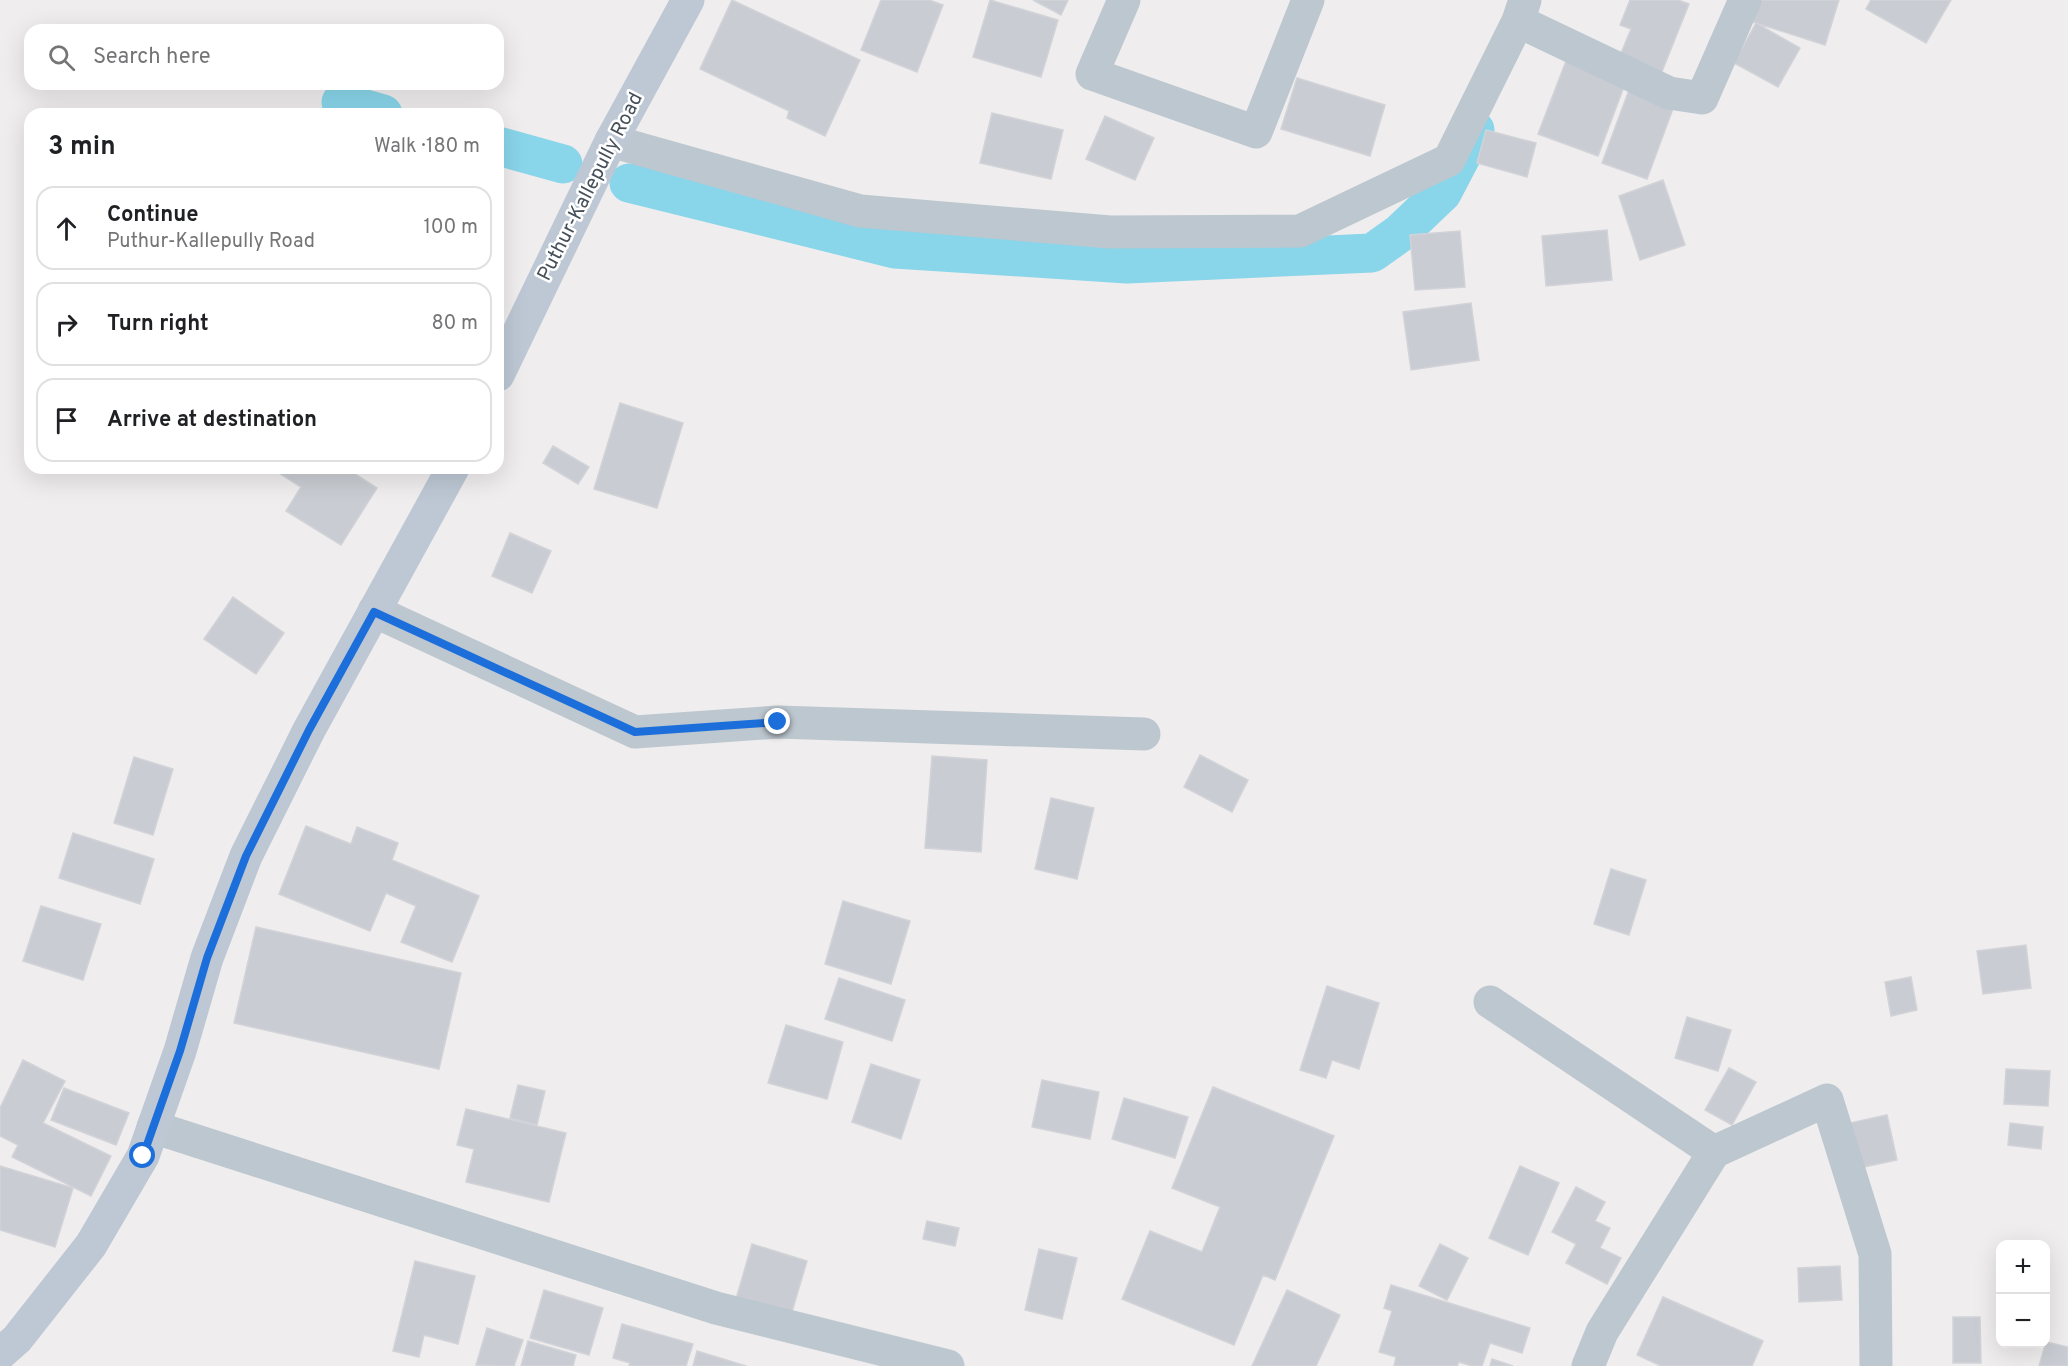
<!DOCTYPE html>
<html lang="en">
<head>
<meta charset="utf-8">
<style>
  :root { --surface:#fff; --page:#f6f6f6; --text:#202124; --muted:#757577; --line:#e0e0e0 }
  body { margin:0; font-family:Overpass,sans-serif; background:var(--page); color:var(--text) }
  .controls { position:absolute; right:18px; bottom:18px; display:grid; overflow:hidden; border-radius:12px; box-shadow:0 6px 24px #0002 }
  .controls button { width:54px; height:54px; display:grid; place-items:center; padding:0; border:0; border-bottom:2px solid var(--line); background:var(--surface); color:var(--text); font:30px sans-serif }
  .stop { position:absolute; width:18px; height:18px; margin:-14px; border:4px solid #1c6fda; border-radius:50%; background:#fff }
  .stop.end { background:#1c6fda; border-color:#fff; box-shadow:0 2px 6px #0008 }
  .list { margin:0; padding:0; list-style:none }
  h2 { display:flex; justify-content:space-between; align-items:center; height:78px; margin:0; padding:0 24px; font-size:26px }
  h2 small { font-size:20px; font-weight:400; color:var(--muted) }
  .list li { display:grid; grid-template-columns:39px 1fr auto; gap:18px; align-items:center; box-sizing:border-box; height:84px; margin:0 12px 12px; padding:0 12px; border:2px solid var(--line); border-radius:18px }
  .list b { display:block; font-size:22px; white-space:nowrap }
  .list p { margin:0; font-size:20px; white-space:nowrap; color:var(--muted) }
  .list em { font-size:20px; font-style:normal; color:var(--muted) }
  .icon { flex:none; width:33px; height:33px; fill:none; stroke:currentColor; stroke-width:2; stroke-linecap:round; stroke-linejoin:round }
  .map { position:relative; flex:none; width:2068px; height:1366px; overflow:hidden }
  .search { position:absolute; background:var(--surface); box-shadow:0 6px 24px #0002; left:24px; top:24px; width:480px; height:66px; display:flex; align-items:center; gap:15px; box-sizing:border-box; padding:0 21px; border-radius:18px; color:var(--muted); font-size:22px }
  .panel { position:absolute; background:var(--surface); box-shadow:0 6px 24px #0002; left:24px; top:108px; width:480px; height:366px; border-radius:18px }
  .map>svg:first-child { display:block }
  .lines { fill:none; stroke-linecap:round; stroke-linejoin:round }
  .canal { stroke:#89d5ea; stroke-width:39 }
  .building { fill:#c9ccd2; stroke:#d1d3d8; stroke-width:1.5 }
  .minor { stroke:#bdc7cf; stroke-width:33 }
  .secondary { stroke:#bdc8d4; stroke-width:33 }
  .route { stroke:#1c6fda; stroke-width:8 }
  .labels { text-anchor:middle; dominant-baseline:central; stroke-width:5; stroke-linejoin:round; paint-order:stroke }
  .street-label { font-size:20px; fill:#45505a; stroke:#fff }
</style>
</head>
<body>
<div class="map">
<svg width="2068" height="1366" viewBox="0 0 2068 1366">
  <rect width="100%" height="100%" fill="#efeded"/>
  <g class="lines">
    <path class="canal" d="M341,102L383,114
      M498,146L563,164
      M629,183L895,249L1127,264L1372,253L1400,233L1442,193L1475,130"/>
  </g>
  <path class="building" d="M732,0L860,60L825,136L787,118L789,111L700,69Z
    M881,0H929L943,5L917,72L861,50Z
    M990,0L1058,20L1041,77L973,57Z
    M1033,0H1068L1061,15Z
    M1630,0H1678L1689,4L1661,74L1619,58L1631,29L1620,25Z
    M1760,0H1839L1825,45L1753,22Z
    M1871,0H1951L1926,43L1866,9Z
    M1756,23L1800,48L1778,87L1734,63Z
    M1566,61L1625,84L1598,156L1538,134Z
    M1297,78L1385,105L1370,156L1281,129Z
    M1629,90L1674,106L1647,179L1602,163Z
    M992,113L1063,130L1051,179L980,163Z
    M1105,116L1154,138L1135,180L1086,159Z
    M1486,130L1536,143L1527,177L1477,163Z
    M1663,180L1685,245L1640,260L1619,196Z
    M1607,230L1612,280L1546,286L1542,236Z
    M1460,231L1465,287L1415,290L1410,235Z
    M1471,303L1479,360L1411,370L1403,312Z
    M620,403L683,423L657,508L594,489Z
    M553,446L589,467L578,484L543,463Z
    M271,468H346L377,488L341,545L286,511L301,487Z
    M510,533L551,551L532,593L492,576Z
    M233,597L284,633L256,674L204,639Z
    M1200,755L1248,780L1232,812L1184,787Z
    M932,756L987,760L981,852L925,848Z
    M134,757L173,769L153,835L114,823Z
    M1051,798L1094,808L1077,879L1035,869Z
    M306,826L351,844L357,827L398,843L392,860L479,896L452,962L401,942L416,906L386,893L370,931L279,894Z
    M73,833L154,859L140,904L59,878Z
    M1611,869L1646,880L1629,935L1594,924Z
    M843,901L910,921L891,984L825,964Z
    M41,906L101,924L83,980L23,961Z
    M256,927L461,973L439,1069L234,1023Z
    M2026,945L2031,988L1983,994L1977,951Z
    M1911,977L1917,1010L1891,1016L1885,982Z
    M839,978L905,1000L892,1041L825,1019Z
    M1327,986L1379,1003L1359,1069L1332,1060L1326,1078L1300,1070Z
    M1687,1017L1731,1030L1718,1071L1675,1058Z
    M786,1025L843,1042L827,1099L768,1083Z
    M23,1060L65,1081L43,1123L111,1156L91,1196L12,1157L18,1145L0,1136V1108Z
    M871,1064L920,1080L901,1139L852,1122Z
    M1729,1068L1756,1082L1732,1125L1705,1110Z
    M2006,1069L2050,1071L2048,1106L2004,1104Z
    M1042,1080L1099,1092L1090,1139L1032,1127Z
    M518,1085L545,1091L537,1125L510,1118Z
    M1213,1087L1334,1136L1275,1280L1263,1275L1234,1345L1122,1299L1150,1231L1202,1252L1220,1207L1172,1188Z
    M64,1088L129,1113L116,1145L51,1120Z
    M1124,1098L1188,1117L1175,1158L1112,1139Z
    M466,1109L566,1133L549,1202L466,1182L474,1149L457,1145Z
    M1887,1115L1897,1160L1859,1168L1850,1123Z
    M2010,1123L2043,1127L2041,1149L2008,1145Z
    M0,1166L73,1188L55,1247L0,1230Z
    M1520,1166L1559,1183L1528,1255L1489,1238Z
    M1576,1187L1605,1202L1595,1221L1610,1228L1600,1248L1621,1258L1607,1284L1566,1263L1576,1244L1552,1232Z
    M927,1221L959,1228L955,1246L923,1239Z
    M752,1244L807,1261L791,1315L736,1299Z
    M1440,1244L1468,1258L1447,1300L1419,1286Z
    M1039,1249L1077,1258L1062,1319L1025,1310Z
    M415,1261L475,1276L458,1344L424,1335L419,1357L393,1351Z
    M1840,1266L1842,1300L1799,1302L1798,1268Z
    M1391,1285L1530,1328L1522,1353L1490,1343L1482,1366H1472L1459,1362L1457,1366H1394L1396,1357L1379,1352L1392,1311L1384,1308Z
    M544,1290L603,1308L589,1355L530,1338Z
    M1287,1290L1340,1315L1316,1366H1252Z
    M1663,1297L1763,1341L1752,1366H1661L1637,1355Z
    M1953,1317H1980L1981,1363H1953Z
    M622,1324L693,1344L686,1366H629L630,1363L613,1358Z
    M487,1328L523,1340L514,1366L476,1365Z
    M528,1341L576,1355L573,1366H521Z
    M2046,1342L2068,1347V1366H2039Z
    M697,1351L746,1366H693Z
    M1492,1359L1513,1366H1490Z"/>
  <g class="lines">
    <path class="minor" d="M1124,0L1092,74L1256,132L1308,0
      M1518,21L1669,93L1702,98L1745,0
      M611,141L860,211L1110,232L1300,231L1449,160L1518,21L1525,0
      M374,611L635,732L778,722L1144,734
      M1490,1002L1714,1152
      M153,1127L716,1308L948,1366
      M1588,1366L1602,1332L1714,1152L1827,1100L1875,1254L1876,1366"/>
    <path class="secondary" d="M498,375L611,141L688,0
      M0,1354L17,1339L91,1245L143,1156L180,1051L207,958L246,856L309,730L453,468"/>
  </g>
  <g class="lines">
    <path class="route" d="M143,1156L180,1051L207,958L246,856L309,730L374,612L635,732L778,722"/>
  </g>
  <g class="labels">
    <g class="street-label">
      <text transform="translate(591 187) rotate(-63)">Puthur-Kallepully Road</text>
    </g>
  </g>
</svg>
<div class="controls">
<button>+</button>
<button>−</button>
</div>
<div class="stop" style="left:143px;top:1156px"></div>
<div class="stop end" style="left:778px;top:722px"></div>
<div class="search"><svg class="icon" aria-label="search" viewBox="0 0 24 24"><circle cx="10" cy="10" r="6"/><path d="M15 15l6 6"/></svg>Search here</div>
<section class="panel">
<h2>3 min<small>Walk · 180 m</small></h2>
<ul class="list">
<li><svg class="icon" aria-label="ahead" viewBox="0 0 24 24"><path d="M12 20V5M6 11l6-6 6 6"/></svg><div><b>Continue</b><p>Puthur-Kallepully Road</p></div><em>100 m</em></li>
<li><svg class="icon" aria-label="right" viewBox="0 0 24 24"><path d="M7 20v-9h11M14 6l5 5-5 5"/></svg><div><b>Turn right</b></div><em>80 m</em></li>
<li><svg class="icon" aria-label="arrive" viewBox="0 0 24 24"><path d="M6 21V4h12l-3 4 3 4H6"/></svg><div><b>Arrive at destination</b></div></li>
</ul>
</section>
</div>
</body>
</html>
